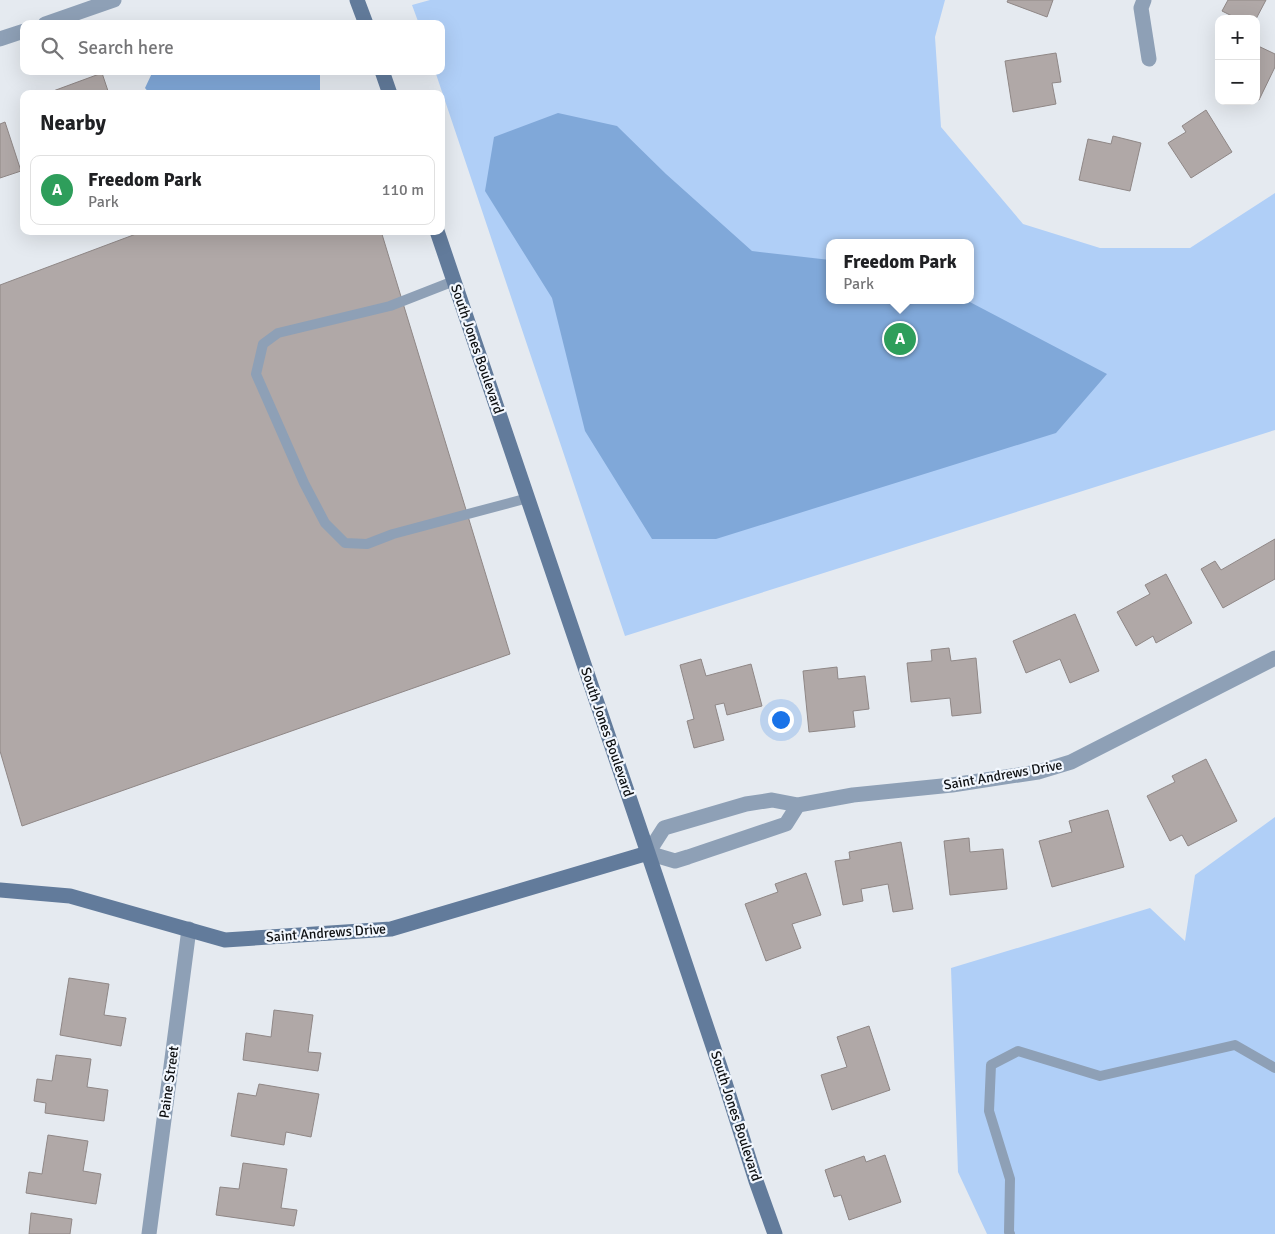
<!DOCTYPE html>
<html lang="en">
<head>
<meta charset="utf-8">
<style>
  :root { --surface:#fff; --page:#f6f6f6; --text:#202124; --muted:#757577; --line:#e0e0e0; --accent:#0b8043 }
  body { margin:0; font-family:Signika,sans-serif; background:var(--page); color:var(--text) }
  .controls { position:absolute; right:15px; top:15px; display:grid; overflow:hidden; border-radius:10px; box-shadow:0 5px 20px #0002 }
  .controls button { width:45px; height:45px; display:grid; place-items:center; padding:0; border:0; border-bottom:1px solid var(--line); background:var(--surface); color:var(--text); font:25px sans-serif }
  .you { position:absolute; left:780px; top:719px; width:18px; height:18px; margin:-12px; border:4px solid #fff; border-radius:50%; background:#1a73e8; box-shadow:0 0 0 8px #1a73e833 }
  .badge { display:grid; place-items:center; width:32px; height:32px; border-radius:50%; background:var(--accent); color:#fff; font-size:16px; font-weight:700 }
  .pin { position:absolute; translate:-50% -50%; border:2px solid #fff; box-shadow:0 1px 5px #0006 }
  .popup { position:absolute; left:826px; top:239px; width:148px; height:65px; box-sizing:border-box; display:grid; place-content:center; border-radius:10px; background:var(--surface); filter:drop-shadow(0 1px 4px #0005); font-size:16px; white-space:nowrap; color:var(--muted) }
  .popup b { font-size:19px; color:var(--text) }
  .popup::after { content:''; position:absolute; left:50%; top:100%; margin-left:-10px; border:10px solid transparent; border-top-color:var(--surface) }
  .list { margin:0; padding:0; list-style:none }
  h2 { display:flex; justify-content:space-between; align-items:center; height:65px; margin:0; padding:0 20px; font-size:21px }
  h2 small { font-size:16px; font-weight:400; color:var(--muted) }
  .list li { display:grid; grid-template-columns:32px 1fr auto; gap:15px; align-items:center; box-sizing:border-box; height:70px; margin:0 10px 10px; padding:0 10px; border:1px solid var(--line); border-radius:10px }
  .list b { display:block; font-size:19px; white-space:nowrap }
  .list p { margin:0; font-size:16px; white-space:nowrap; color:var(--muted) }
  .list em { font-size:16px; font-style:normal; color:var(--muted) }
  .icon { flex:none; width:28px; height:28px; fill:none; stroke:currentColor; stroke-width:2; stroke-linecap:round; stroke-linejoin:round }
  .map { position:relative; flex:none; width:1275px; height:1234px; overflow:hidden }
  .search { position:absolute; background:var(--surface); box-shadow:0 5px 20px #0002; left:20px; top:20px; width:425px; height:55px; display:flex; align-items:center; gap:12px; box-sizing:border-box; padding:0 18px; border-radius:10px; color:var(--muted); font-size:19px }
  .panel { position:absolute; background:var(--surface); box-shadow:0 5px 20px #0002; left:20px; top:90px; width:425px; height:145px; border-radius:10px }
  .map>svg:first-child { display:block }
  .green { fill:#b0cff7; fill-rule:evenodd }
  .water { fill:#80a8d9 }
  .building { fill:#b0a8a7; stroke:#8f8786 }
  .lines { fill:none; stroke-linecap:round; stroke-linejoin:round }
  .lane { stroke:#8ea0b6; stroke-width:10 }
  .street { stroke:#8ea0b6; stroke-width:15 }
  .secondary { stroke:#627b9b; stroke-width:15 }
  .labels { text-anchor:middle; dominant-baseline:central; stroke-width:4.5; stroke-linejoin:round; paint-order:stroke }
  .street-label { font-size:14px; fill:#0e1012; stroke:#f2f7fe }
</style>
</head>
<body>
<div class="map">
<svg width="1275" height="1234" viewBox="0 0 1275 1234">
  <rect width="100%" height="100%" fill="#e5eaf0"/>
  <path class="green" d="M430,0H945L935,37L941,127L1023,224L1100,248H1190L1275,193V430L625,636L435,71H441V24H419L412,5ZM830,243H970V300H830Z
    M1275,817V1234H987L958,1172L951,968L1150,908L1185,941L1195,875Z"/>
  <path class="water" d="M153,71H320V94H150L145,88Z
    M558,113L617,126L666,174L752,251L830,260V300H966L1107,374L1056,433L716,539H652L585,431L552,298L485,191L494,137Z"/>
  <path class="building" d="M1008,0H1053L1047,17L1007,2Z
    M1228,0H1266L1256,19H1238L1222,11Z
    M1256,45L1275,54V67L1259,100L1256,99Z
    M1056,53L1061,82L1052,83L1056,104L1013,112L1005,61Z
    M102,73L109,94H45Z
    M1206,110L1232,152L1191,178L1168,143L1186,132L1182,126Z
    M5,122L21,171L0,178V124Z
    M1113,136L1141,143L1130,191L1079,180L1088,139L1111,144Z
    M144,231H381L510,654L22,826L0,751V285Z
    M1275,539V579L1223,608L1201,569L1215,561L1221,570Z
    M1166,574L1192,623L1156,643L1153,636L1136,646L1117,612L1150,594L1145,585Z
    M1075,614L1099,671L1070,683L1060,659L1026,673L1013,641Z
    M949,648L951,661L976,658L981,713L952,716L950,698L911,702L907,663L932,661L931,650Z
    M701,659L706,676L751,664L762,706L727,715L724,703L715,705L724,740L694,748L687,721L694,719L680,665Z
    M837,667L838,679L865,676L869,709L853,711L855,727L809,732L803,671Z
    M1206,759L1237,821L1188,846L1182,835L1170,841L1147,796L1175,782L1172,776Z
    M1108,810L1124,867L1052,887L1039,841L1072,832L1069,821Z
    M969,838L970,852L1003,849L1007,889L950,895L944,841Z
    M901,842L913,909L893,912L888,884L861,889L863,901L843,905L835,861L850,859L849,852Z
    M806,873L821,915L792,924L801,948L766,961L745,904L778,892L775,884Z
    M69,978L109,984L104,1015L126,1018L121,1046L60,1035Z
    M274,1010L313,1015L308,1052L321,1053L318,1071L243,1060L246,1033L271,1037Z
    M869,1026L890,1090L832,1110L821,1075L847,1067L837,1037Z
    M56,1055L91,1059L87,1087L108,1090L104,1121L45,1113L46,1103L34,1101L37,1079L52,1081Z
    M259,1084L319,1094L311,1137L286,1132L284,1145L231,1136L238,1093L256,1096Z
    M48,1135L88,1141L83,1171L101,1174L96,1204L26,1193L29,1172L42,1174Z
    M885,1155L901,1202L849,1220L841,1195L834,1197L825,1170L864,1156L866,1162Z
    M243,1163L287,1169L281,1208L297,1210L294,1226L216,1215L220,1187L239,1189Z
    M31,1213L72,1219L70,1234H29Z"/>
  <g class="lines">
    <path class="lane" d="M454,281L390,306L278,333L263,344L256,374L304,483L325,523L345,543L367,544L393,534L528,498
      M1010,1234L1009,1232L1010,1179L989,1111L991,1065L1018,1051L1100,1076L1235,1045L1275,1068"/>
    <path class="street" d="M1144,0L1141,8L1149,59
      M45,24L114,0
      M0,39L24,31
      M798,805L786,824L688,857L675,861L648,853L664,828L746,804L772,800L798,805L853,795L952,785L1038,772L1071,762L1275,658
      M149,1234L189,929"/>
    <path class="secondary" d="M357,0L366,24
      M382,71L390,94
      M437,231L648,853L721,1070L756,1181L775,1234
      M0,890L70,896L225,940L391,929L648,853"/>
  </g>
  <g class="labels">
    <g class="street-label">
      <text transform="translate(477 349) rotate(71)">South Jones Boulevard</text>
      <text transform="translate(607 732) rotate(71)">South Jones Boulevard</text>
      <text transform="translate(1003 775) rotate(-10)">Saint Andrews Drive</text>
      <text transform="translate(326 933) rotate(-4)">Saint Andrews Drive</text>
      <text transform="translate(169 1082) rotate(-82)">Paine Street</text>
      <text transform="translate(736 1116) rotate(72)">South Jones Boulevard</text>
    </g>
  </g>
</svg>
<div class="controls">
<button>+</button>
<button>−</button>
</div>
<div class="you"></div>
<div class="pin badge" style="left:900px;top:339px;background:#2e9e5b">A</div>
<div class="popup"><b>Freedom Park</b>Park</div>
<div class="search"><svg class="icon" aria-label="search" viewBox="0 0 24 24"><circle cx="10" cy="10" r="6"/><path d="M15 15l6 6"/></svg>Search here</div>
<section class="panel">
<h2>Nearby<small></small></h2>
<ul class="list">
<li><span class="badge" style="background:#2e9e5b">A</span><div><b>Freedom Park</b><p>Park</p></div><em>110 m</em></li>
</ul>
</section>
</div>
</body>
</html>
